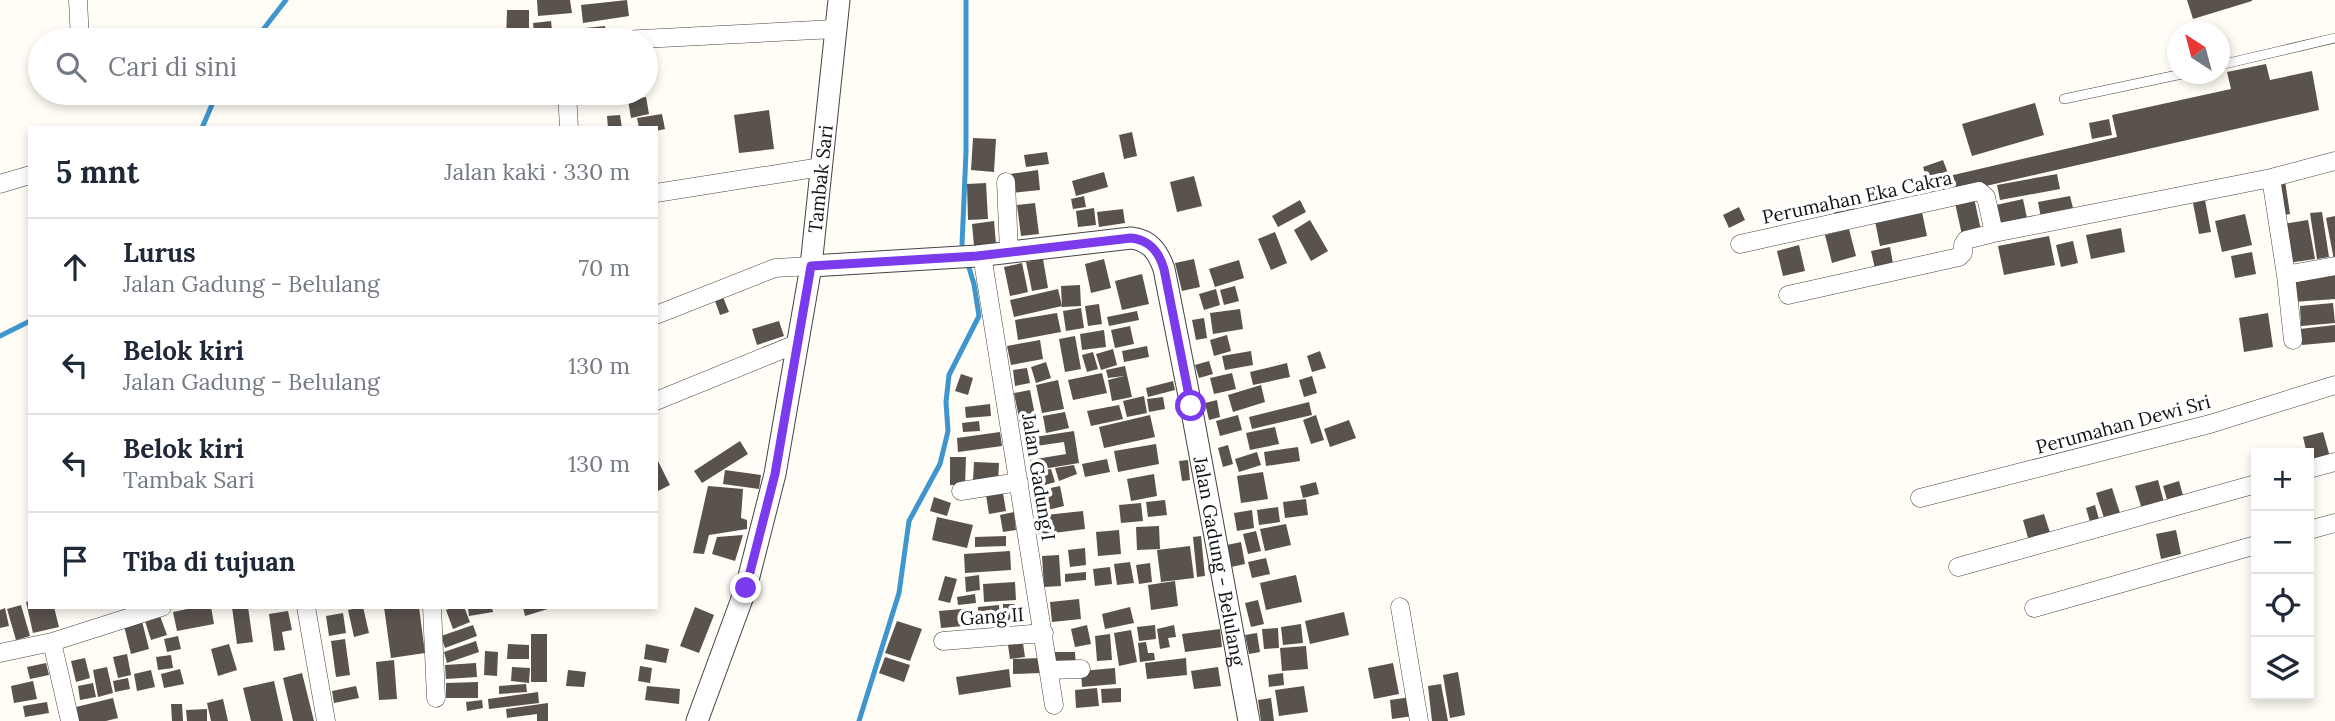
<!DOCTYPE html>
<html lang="id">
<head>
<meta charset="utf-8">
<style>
  :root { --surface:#fff; --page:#f2f2f3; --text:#1f2937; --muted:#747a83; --line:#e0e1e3 }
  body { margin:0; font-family:Lora,serif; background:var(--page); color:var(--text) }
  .controls { position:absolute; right:21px; bottom:21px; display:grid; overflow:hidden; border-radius:0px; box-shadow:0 4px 10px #0003 }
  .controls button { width:63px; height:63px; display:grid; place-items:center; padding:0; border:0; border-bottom:2px solid var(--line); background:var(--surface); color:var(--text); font:35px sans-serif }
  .compass { position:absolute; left:2167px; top:21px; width:63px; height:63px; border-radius:50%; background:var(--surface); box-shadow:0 4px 10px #0003; rotate:324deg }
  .stop { position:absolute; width:21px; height:21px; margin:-16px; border:5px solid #7c3aed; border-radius:50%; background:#fff }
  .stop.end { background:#7c3aed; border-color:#fff; box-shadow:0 2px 7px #0008 }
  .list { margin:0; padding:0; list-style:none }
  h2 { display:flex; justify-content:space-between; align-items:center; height:91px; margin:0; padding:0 28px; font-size:30px }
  h2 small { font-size:23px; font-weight:400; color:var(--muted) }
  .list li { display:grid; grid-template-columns:46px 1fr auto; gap:21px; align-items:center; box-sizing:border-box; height:98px; padding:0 28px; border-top:2px solid var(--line) }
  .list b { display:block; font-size:26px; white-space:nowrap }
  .list p { margin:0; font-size:23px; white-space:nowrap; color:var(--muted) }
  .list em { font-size:23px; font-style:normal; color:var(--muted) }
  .icon { flex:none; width:38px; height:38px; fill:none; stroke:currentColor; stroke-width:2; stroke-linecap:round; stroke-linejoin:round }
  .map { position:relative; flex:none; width:2335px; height:721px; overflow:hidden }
  .search { position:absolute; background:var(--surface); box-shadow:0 4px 10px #0003; left:28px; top:28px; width:630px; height:77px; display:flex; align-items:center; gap:18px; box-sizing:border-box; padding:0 24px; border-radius:38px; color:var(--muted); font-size:26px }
  .panel { position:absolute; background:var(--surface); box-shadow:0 4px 10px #0003; left:28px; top:126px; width:630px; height:483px; border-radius:0px }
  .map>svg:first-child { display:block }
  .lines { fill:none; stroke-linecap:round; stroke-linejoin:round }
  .stream { stroke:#3f96cf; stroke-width:5 }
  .building { fill:#5a524d }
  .service-casing { stroke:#444; stroke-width:10 }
  .minor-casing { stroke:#444; stroke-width:19 }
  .tertiary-casing { stroke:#444; stroke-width:23 }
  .service { stroke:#fff; stroke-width:9 }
  .minor { stroke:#fff; stroke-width:18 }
  .tertiary { stroke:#fff; stroke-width:21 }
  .route { stroke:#7c3aed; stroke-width:9 }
  .labels { text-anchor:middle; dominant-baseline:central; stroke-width:7; stroke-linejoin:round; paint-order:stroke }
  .street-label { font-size:19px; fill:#111; stroke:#fff }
</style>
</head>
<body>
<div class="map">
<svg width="2335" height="721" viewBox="0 0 2335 721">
  <rect width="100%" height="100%" fill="#fffdf5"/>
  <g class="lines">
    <path class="stream" d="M255,40L286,0
      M202,128L217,93
      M964,252L962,245L966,152V0
      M0,336L30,321
      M859,721L899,593L909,521L940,464L948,431L946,402L949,375L979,316L974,284L967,261"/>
  </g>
  <path class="building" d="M537,0H570L572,13L538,16Z
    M627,0L629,16L583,23L581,5Z
    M2187,0H2252V1L2193,19Z
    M507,10H529V40H506Z
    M551,21L553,40H535L533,23Z
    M605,26L607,40H587L585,28Z
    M581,28L583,40H557L556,32Z
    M2266,64L2270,80L2312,71L2319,110L1933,198L1923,167L1943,160L1949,176L2117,137L2112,115L2231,89L2227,72Z
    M646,97L649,114L631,118L628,100Z
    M2035,103L2044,135L1972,156L1962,124Z
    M769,110L774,149L739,153L734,115Z
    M662,114L665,129L656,131V128H639L637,118Z
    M620,115L622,128H608L607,116Z
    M2109,119L2112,135L2092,139L2089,123Z
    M1132,132L1137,156L1124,159L1119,135Z
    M973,138L996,139L994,172L971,170Z
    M1047,152L1049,164L1026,167L1024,155Z
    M1038,170L1040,190L1012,193L1010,174Z
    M1104,172L1108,187L1076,196L1072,181Z
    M2057,174L2060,189L2000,200L1997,185Z
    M1194,176L1202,206L1177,212L1170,182Z
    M2285,181L2290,214L2279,216L2273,183Z
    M986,183L988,219L968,220L967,184Z
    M1891,187L1895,207L1872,212L1868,192Z
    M1084,196L1086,207L1073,209L1071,199Z
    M1852,196L1856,213L1835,218L1832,200Z
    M2070,196L2075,216L2042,223L2038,202Z
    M1974,198L1981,230L1962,235L1955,203Z
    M2023,199L2028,223L2001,229L1996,205Z
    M1300,200L1306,212L1278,227L1272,216Z
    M2205,200L2211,232L2199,234L2193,203Z
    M1035,203L1039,234L1021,236L1017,205Z
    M1739,207L1745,220L1729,228L1723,215Z
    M1094,208L1096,225L1078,227L1076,211Z
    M1123,209L1125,223L1099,227L1097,212Z
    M1922,212L1927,236L1880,246L1875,221Z
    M2322,212L2329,257L2317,259L2310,213Z
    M2245,214L2252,245L2222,252L2215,221Z
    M2335,216V259L2334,260L2326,218Z
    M1310,220L1328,251L1311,261L1294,230Z
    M2308,220L2315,259L2288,263L2282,224Z
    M994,221L996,244L974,246L972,224Z
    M2121,228L2125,252L2091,259L2086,235Z
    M1849,229L1856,256L1832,263L1825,235Z
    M1275,232L1287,263L1271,270L1258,239Z
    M2049,236L2055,265L2004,275L1998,246Z
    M2073,241L2078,263L2061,267L2056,245Z
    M1799,245L1805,271L1783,276L1777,251Z
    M1890,247L1894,269L1876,273L1871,251Z
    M2252,252L2256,274L2235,278L2231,256Z
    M1043,259L1048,288L1032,291L1026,262Z
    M1104,259L1111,288L1091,293L1085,264Z
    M1194,259L1200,287L1182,291L1175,263Z
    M1239,260L1244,278L1215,287L1209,269Z
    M1022,263L1028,292L1010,296L1004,267Z
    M1142,274L1149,304L1122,310L1115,281Z
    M2335,275V299L2293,302L2291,278Z
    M1080,285L1081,306L1062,307L1061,286Z
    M1235,286L1239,301L1224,305L1220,290Z
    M1058,289L1062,306L1014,317L1010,300Z
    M1216,289L1220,305L1204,310L1199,294Z
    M723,297L729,312L720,315L715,301Z
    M2333,303L2335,323L2301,326L2300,306Z
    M1099,304L1102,324L1088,326L1085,306Z
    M1081,308L1084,328L1066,331L1063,311Z
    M1240,309L1243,329L1213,334L1210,313Z
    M1137,311L1139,320L1109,326L1107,317Z
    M1057,313L1061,332L1018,340L1015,320Z
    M2268,313L2273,347L2244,352L2239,318Z
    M1204,318L1207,338L1196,340L1192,320Z
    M779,321L784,336L757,345L752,329Z
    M2335,325V342L2302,345L2300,329Z
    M1130,326L1134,344L1115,348L1111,330Z
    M1104,330L1106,347L1082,350L1080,334Z
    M1227,335L1231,351L1214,356L1210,340Z
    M1075,336L1081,369L1065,372L1059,339Z
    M1040,340L1043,359L1011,365L1007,346Z
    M1147,346L1149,357L1124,362L1122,351Z
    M1113,349L1117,365L1101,370L1096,354Z
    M1251,351L1253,365L1225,370L1222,356Z
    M1320,351L1326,368L1312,372L1307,356Z
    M1093,352L1098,369L1087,372L1082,355Z
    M1209,361L1213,374L1199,378L1195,365Z
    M1046,362L1051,378L1036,383L1031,367Z
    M1287,363L1290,377L1253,385L1250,372Z
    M1125,366L1132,397L1112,401L1108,380L1124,376L1108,378L1106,370Z
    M1027,368L1030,383L1015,386L1013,370Z
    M1102,373L1107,393L1073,400L1068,380Z
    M1232,373L1236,389L1214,394L1210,378Z
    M961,374L973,378L968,395L955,391Z
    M1312,376L1317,393L1304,397L1299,380Z
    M1058,380L1064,409L1042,413L1036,385Z
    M1173,381L1175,390L1148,397L1146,388Z
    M1261,385L1265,402L1233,412L1228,395Z
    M1030,390L1037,425L1021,428L1014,393Z
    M1144,396L1147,413L1127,417L1123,401Z
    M1163,397L1165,409L1149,412L1147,399Z
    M1217,400L1220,417L1209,420L1205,403Z
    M1309,402L1312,415L1252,429L1249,417Z
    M990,404L991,416L966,418L965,407Z
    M1119,405L1123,419L1091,426L1087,411Z
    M1065,412L1069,428L1046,433L1043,416Z
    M1150,415L1155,437L1104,448L1099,427Z
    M1238,415L1242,430L1220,436L1216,421Z
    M1316,415L1324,440L1311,444L1303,420Z
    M1349,420L1356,438L1330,447L1324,429Z
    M979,421L980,431L963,432L962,423Z
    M1275,427L1279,444L1250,450L1246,433Z
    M1074,431L1079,463L1031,471L1030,460L1066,454L1064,442L1029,447L1028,438Z
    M1000,432L1002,446L958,452L957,438Z
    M2323,432L2330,457L2309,462L2303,437Z
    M740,441L748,454L702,483L694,471Z
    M1156,444L1159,464L1118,472L1114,451Z
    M1228,445L1233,464L1223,467L1218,448Z
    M1298,447L1300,461L1266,466L1264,452Z
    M1257,452L1261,465L1239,472L1235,459Z
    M656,457L670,485L656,492Z
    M950,457H966L965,485H950Z
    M1107,459L1110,472L1085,477L1082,464Z
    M1188,460L1190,480L1182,481L1179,461Z
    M974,462L999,463L998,482L973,480Z
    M1074,465L1077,474L1059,481L1055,468Z
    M1051,469L1055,482L1035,488L1032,472Z
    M725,470L761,475L759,489L723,484Z
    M1263,472L1268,499L1241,503L1237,476Z
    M1154,474L1157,496L1131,501L1127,479Z
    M2158,480L2165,506L2143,513L2135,486Z
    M2179,481L2184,499L2168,503L2163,486Z
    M1316,482L1319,494L1303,498L1300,486Z
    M708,486L743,489L741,518L747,520V529L709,535L704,554L693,553Z
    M1060,486L1064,506L1040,512L1036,491Z
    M2112,488L2121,516L2105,521L2096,493Z
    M1003,493L1006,511L989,514L986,495Z
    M934,497L951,503L947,516L930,511Z
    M1306,499L1308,515L1285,518L1283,502Z
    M1165,500L1167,515L1148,517L1146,502Z
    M1141,503L1143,521L1121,523L1119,505Z
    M2095,505L2100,523L2091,525L2086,508Z
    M1278,507L1280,522L1259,525L1257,510Z
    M1252,510L1254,528L1237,531L1234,513Z
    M1083,511L1085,529L1038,535L1036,516Z
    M1014,512L1016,530L1003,532L1000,515Z
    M2044,514L2052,539L2030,545L2023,520Z
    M937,517L973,525L967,548L932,540Z
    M1286,524L1291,545L1265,551L1260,529Z
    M1159,526L1160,549L1137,550L1136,527Z
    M1119,530L1121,554L1098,556L1096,532Z
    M2176,530L2181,554L2161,559L2156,534Z
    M1256,531L1261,551L1248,554L1243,534Z
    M743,535L735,561L712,554L717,537Z
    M1006,536V546L975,547V537Z
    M1201,536L1205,576L1197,577L1193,537Z
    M1241,542L1245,564L1231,567L1227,545Z
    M1190,546L1194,578L1161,582L1157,550Z
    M1085,548L1086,565L1070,567L1068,550Z
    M1010,551L1011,570L965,573L964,554Z
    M1059,555L1061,586L1044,587L1042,556Z
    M1266,558L1270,574L1252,578L1248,562Z
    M1130,562L1134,583L1117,585L1114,564Z
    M1150,563L1152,582L1139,584L1136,565Z
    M1110,567L1112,584L1095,586L1093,569Z
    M1086,572V580L1065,582V574Z
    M979,575L980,590L966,592L965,577Z
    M1296,575L1302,602L1266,610L1260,583Z
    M945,576L957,579L950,603L938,600Z
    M1175,581L1178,606L1151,610L1148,585Z
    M1015,582L1016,600L984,602L983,584Z
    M975,594L976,603L958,605L957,597Z
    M1079,599L1081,619L1052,622L1050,602Z
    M1258,600L1264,624L1251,627L1245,603Z
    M30,601V607H54L59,627L33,633L26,602Z
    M1003,604H1015V620L1003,621Z
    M21,605L30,636L16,640L7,609Z
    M999,605L1000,619L978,621V607Z
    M197,607H211L214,624L177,631L173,612Z
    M232,607H248L253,642L237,644Z
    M363,607L369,633L354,637L348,610Z
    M384,607H419L425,653L391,658Z
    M454,607H464L470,622L453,629L446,610Z
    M468,607H492L493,612L469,616Z
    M523,607H551V608L525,616Z
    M695,607L714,615L699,653L680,646Z
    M1130,607L1134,623L1105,629L1102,614Z
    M5,608L9,626L0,628V610Z
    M973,608L975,625L941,628L939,611Z
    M288,611L292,630L282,632L285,650L274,651L269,614Z
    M1344,612L1349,635L1310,644L1305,621Z
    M159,613L167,635L151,640L144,618Z
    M343,613L346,633L329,636L326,616Z
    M142,621L149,649L131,654L124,626Z
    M897,621L922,629L910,661L885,653Z
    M1301,624L1303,643L1283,645L1281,627Z
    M473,625L477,636L445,648L441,636Z
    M1087,625L1091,644L1075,647L1071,629Z
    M1155,625L1156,639L1139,641L1137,627Z
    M1174,625L1176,637L1168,638L1170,647L1160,649L1157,629Z
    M1278,628L1279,648L1264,649L1262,629Z
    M1220,629L1222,647L1185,652L1182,634Z
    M1131,630L1137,662L1119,666L1114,633Z
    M1257,633L1260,652L1249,654L1245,635Z
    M531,634H547V682H531Z
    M1110,634L1112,660L1097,661L1095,636Z
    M178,636L181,649L167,652L164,639Z
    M1022,636L1025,657L1010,659L1007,638Z
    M345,639L350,675L336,677L331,641Z
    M476,641L479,652L447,663L444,652Z
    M1146,642L1148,653H1154L1155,660L1140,662L1138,643Z
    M229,644L237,670L218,676L211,649Z
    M508,644L529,645V659H507Z
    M646,644L669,649L666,663L644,659Z
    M1306,646L1308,669L1282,671L1280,648Z
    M485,651L498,652L497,676L484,675Z
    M1053,652H1075L1076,668H1053Z
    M127,654L131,675L118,678L113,657Z
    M171,655L173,668L158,670L156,657Z
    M885,657L910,665L904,682L879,673Z
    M85,658L90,678L76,682L71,661Z
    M1040,658L1041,673L1013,674V659Z
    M1186,658L1187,675L1147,679L1145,663Z
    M394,660L397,699L379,700L376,662Z
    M46,663L49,675L30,679L27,667Z
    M476,663L477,677L446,679L445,665Z
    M1393,663L1399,694L1374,699L1368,668Z
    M640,666L652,668L650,683L638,681Z
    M107,667L113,693L98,697L93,670Z
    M512,667L530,668L529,683L511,681Z
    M1218,667L1221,686L1194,689L1191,671Z
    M1115,668L1116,684L1082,687L1081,671Z
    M180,669L184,684L164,688L161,674Z
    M1009,669L1011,687L959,695L956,677Z
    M151,670L155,687L137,691L134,674Z
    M568,670L586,672L584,687L566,686Z
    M1458,672L1465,715L1450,718L1443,675Z
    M302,673L314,721H293L283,678Z
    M1283,673L1284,685L1269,687L1268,675Z
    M128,678L130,689L115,692L113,681Z
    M33,681L37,699L14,703L11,686Z
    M274,681L283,721H251L243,688Z
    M478,682V698H446V683Z
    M93,683L96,697L80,700L78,686Z
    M526,684L527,692L499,694V686Z
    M1441,684L1448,721H1432L1428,686Z
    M356,686L359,698L334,703L332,691Z
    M647,686L680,689L679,704L645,700Z
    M1304,686L1308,712L1279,716L1275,690Z
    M1097,688L1099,706L1076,708L1075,690Z
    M1121,688V702L1102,703L1101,689Z
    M538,692L539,703L489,709L488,699Z
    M1411,697L1413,716L1392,719L1390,700Z
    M113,698L118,718L106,721H79L76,707Z
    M1271,698L1274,721H1261L1258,700Z
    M223,699L228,721H211L207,703Z
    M482,700L483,708L467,711L466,702Z
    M47,702L49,713L25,717L23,706Z
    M548,703V721H537V714L507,718L506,709Z
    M171,704H182L183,721H172Z
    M207,709V721H187L186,710Z"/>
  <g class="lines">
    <g class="service-casing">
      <path id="service" d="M2220,65L2335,38
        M2064,99L2182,74"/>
    </g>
    <g class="minor-casing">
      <path id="minor" d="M78,0L80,40
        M622,40L835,29
        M567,93L569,128
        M2271,178L2286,275L2293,340
        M1006,182L1009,252
        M0,184L30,175
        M656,193L821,167
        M1740,244L1979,191L1986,197L1994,233L2271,178L2335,161
        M982,255L1054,705
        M2286,275L2335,266
        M1788,295L1959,257L1963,253V245L1966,240L1994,233
        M656,315L775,268L811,266
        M656,401L796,344
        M2309,469L2335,462
        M961,491L1019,482
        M1920,498L2210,424L2335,385
        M2309,530L2335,523
        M1958,567L2256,484
        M306,607L326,721
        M432,607L436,698
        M1400,607L1419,721
        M2034,608L2256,545
        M943,641L1044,633
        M52,642L70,721
        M0,653L52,642L162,607
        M1049,670L1081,669"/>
    </g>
    <g class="tertiary-casing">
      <g id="tertiary">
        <path id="s1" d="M811,266L977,256L1131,238C1150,240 1158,252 1164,269L1191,406L1249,721"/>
        <path id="s2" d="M697,721L746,588L775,474L811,266L839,0"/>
      </g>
    </g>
    <use href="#service" class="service"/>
    <use href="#minor" class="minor"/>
    <use href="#tertiary" class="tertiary"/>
  </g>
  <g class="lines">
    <path class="route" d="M746,588L775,474L811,266L977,256L1131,238C1150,240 1159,252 1164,269L1191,406"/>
  </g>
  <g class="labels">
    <g class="street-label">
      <text stroke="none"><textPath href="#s2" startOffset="558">Tambak Sari</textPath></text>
      <text transform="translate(1857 197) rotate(-12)">Perumahan Eka Cakra</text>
      <text transform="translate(2123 424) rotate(-15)">Perumahan Dewi Sri</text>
      <text transform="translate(1039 477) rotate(81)">Jalan Gadung I</text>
      <text stroke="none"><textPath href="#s1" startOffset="667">Jalan Gadung - Belulang</textPath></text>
      <text transform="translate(992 616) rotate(-4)">Gang II</text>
    </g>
  </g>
</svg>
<div class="controls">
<button>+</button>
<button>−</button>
<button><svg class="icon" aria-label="locate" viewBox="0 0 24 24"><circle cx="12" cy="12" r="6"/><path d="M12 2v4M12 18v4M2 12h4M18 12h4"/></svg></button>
<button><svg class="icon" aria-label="layers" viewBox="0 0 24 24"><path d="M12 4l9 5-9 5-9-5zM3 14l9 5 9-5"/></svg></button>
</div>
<svg class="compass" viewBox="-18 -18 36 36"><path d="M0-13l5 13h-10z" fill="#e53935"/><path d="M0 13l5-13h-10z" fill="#747a83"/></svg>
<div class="stop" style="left:1191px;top:406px"></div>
<div class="stop end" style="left:746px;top:588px"></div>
<div class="search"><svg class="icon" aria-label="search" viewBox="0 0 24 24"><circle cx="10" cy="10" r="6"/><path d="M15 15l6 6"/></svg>Cari di sini</div>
<section class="panel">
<h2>5 mnt<small>Jalan kaki · 330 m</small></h2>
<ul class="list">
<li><svg class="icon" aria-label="ahead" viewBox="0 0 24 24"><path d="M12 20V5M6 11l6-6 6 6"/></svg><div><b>Lurus</b><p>Jalan Gadung - Belulang</p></div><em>70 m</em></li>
<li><svg class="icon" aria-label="left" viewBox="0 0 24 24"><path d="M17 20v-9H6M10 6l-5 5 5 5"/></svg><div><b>Belok kiri</b><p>Jalan Gadung - Belulang</p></div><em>130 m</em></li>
<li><svg class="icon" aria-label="left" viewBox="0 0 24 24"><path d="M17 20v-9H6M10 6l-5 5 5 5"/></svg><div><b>Belok kiri</b><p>Tambak Sari</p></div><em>130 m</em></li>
<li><svg class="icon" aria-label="arrive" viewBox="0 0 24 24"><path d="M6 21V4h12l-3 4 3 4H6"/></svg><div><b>Tiba di tujuan</b></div></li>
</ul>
</section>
</div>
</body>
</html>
